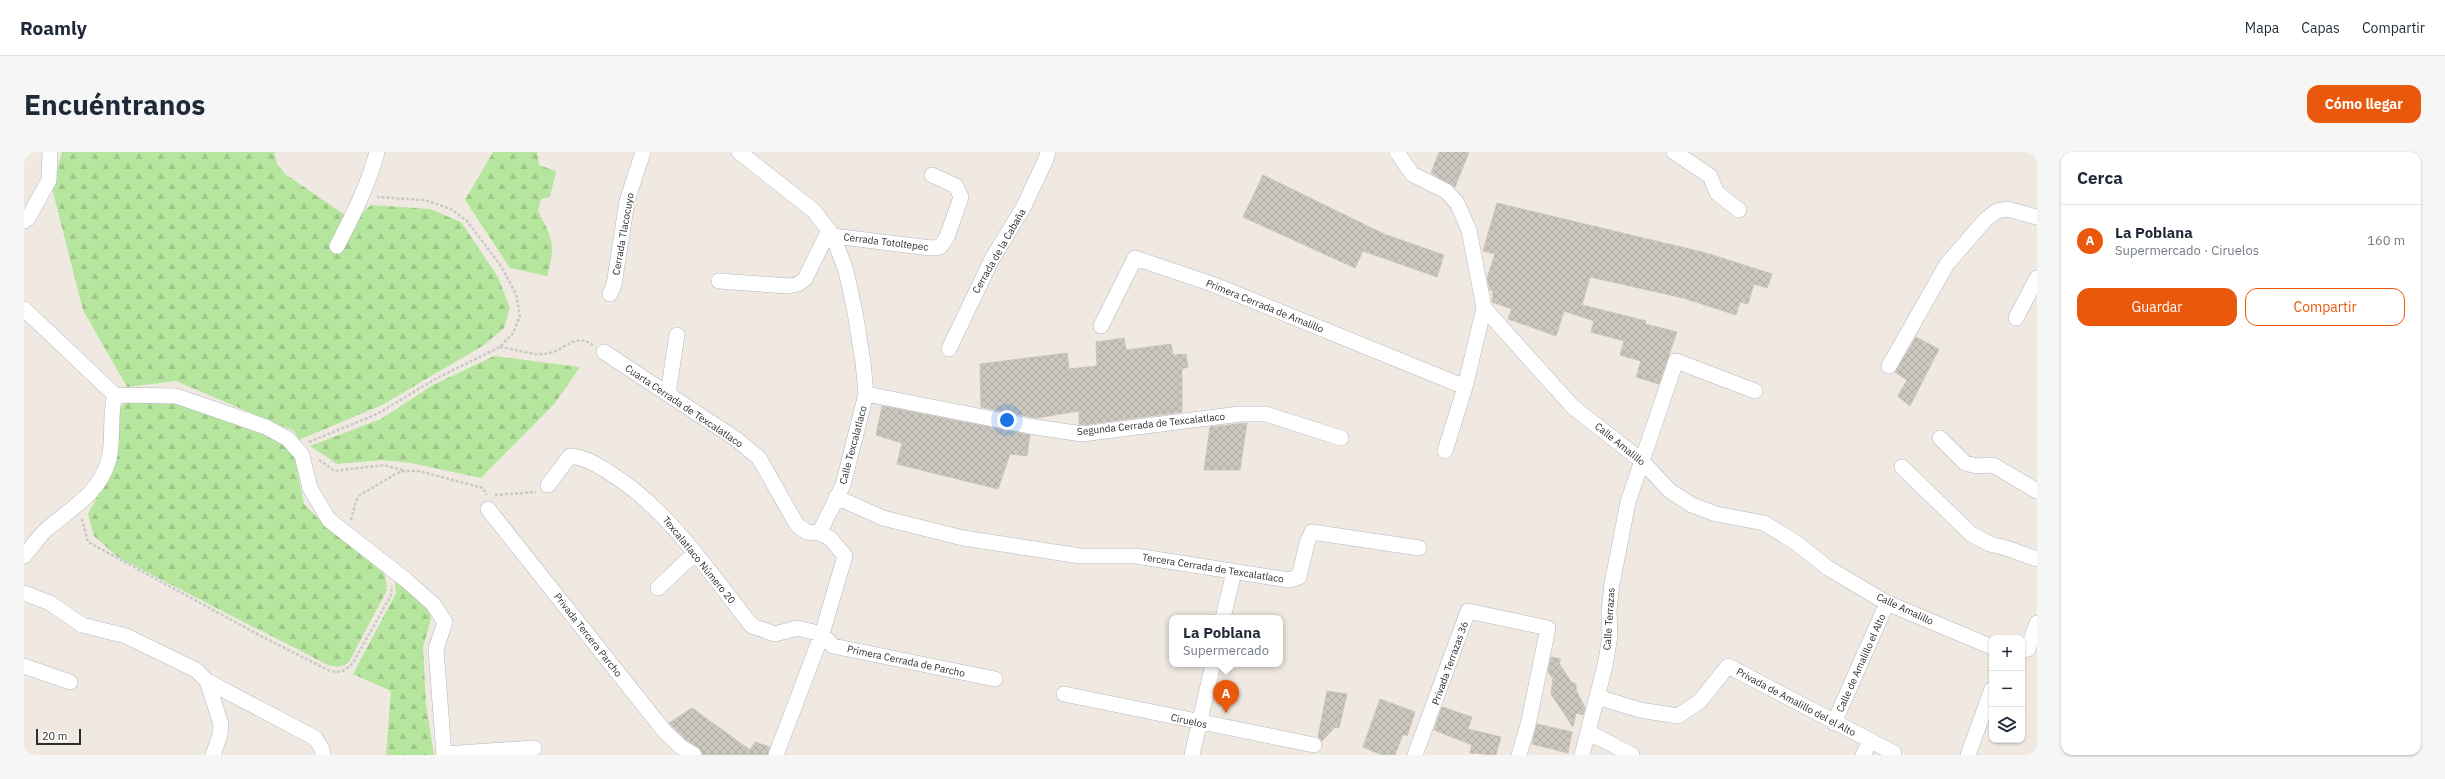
<!DOCTYPE html>
<html lang="es">
<head>
<meta charset="utf-8">
<style>
  :root { --surface:#fff; --page:#f6f6f7; --text:#1f2937; --muted:#747a83; --line:#e0e1e3; --accent:#ea580c }
  body { margin:0; font-family:"IBM Plex Sans",sans-serif; background:var(--page); color:var(--text) }
  .controls { position:absolute; right:12px; bottom:12px; display:grid; overflow:hidden; border-radius:8px; box-shadow:0 1px 3px #0004 }
  .controls button { width:36px; height:36px; display:grid; place-items:center; padding:0; border:0; border-bottom:1px solid var(--line); background:var(--surface); color:var(--text); font:20px sans-serif }
  .scale { position:absolute; left:12px; bottom:10px; width:45px; box-sizing:border-box; padding-left:4px; border:2px solid #2e2e2e; border-top:0; font-size:11px; line-height:14px; white-space:nowrap; color:#2e2e2e; -webkit-text-stroke:3px #fff; paint-order:stroke }
  .you { position:absolute; left:983px; top:268px; width:14px; height:14px; margin:-10px; border:3px solid #fff; border-radius:50%; background:#1a73e8; box-shadow:0 0 0 6px #1a73e833 }
  .badge { display:grid; place-items:center; width:26px; height:26px; border-radius:50%; background:var(--accent); color:#fff; font-size:13px; font-weight:700 }
  .pin { position:absolute; translate:-50% -33px; filter:drop-shadow(0 1px 2px #0008) }
  .pin::after { content:''; position:absolute; top:21px; width:14px; height:12px; background:inherit; clip-path:polygon(0 0,100% 0,50% 100%) }
  .popup { position:absolute; left:1145px; top:463px; width:114px; height:52px; box-sizing:border-box; display:grid; place-content:center; border-radius:8px; background:var(--surface); filter:drop-shadow(0 1px 3px #0005); font-size:13px; white-space:nowrap; color:var(--muted) }
  .popup b { font-size:15px; color:var(--text) }
  .popup::after { content:''; position:absolute; left:50%; top:100%; margin-left:-8px; border:8px solid transparent; border-top-color:var(--surface) }
  .list { margin:0; padding:0; list-style:none }
  h2 { display:flex; justify-content:space-between; align-items:center; height:52px; margin:0; padding:0 16px; font-size:17px }
  h2 small { font-size:13px; font-weight:400; color:var(--muted) }
  .list li { display:grid; grid-template-columns:26px 1fr auto; gap:12px; align-items:center; box-sizing:border-box; height:72px; padding:0 16px; border-top:1px solid var(--line) }
  .list b { display:block; font-size:15px; white-space:nowrap }
  .list p { margin:0; font-size:13px; white-space:nowrap; color:var(--muted) }
  .list em { font-size:13px; font-style:normal; color:var(--muted) }
  .actions { display:flex; gap:8px; padding:12px 16px }
  .actions a { flex:1; padding:9px 0; border:1px solid var(--accent); border-radius:12px; text-align:center; font-size:14px; color:var(--accent) }
  .actions .main { background:var(--accent); color:#fff }
  .icon { flex:none; width:22px; height:22px; fill:none; stroke:currentColor; stroke-width:2; stroke-linecap:round; stroke-linejoin:round }
  .map { position:relative; flex:none; width:2013px; height:603px; overflow:hidden; border-radius:12px }
  header { display:flex; align-items:center; gap:24px; box-sizing:border-box; height:56px; padding:0 20px; background:var(--surface); border-bottom:1px solid var(--line) }
  header strong { font-size:19px }
  nav { display:flex; gap:22px; margin-inline-start:auto; font-size:14px }
  .intro { display:flex; align-items:center; justify-content:space-between; box-sizing:border-box; height:96px; padding:0 24px }
  h1 { margin:0; font-size:28px }
  .button { padding:10px 18px; border-radius:12px; background:var(--accent); color:#fff; font-size:14px; font-weight:700 }
  main { display:flex; gap:24px; padding:0 24px }
  aside { flex:1; background:var(--surface); border-radius:12px; box-shadow:0 1px 3px #0004 }
  .map>svg:first-child { display:block }
  .forest { fill:url(#forest-firs) }
  .building { fill:url(#building-cross-hatch); stroke:#cbc5ba }
  .lines { fill:none; stroke-linecap:round; stroke-linejoin:round }
  .minor-casing { stroke:#b4b7c1; stroke-width:16 }
  .path { stroke:#c9c9c9; stroke-width:2.5; stroke-dasharray:3 2; stroke-linecap:butt }
  .minor { stroke:#fff; stroke-width:15 }
  .labels { text-anchor:middle; dominant-baseline:central; stroke-width:3.5; stroke-linejoin:round; paint-order:stroke }
  .street-label { font-size:10px; fill:#2e2e2e; stroke:#fff }
</style>
</head>
<body>
<header>
<strong>Roamly</strong>
<nav><a>Mapa</a><a>Capas</a><a>Compartir</a></nav>
</header>
<div class="intro"><h1>Encuéntranos</h1><a class="button">Cómo llegar</a></div>
<main>
<div class="map">
<svg width="2013" height="603" viewBox="0 0 2013 603">
  <defs>
    <pattern id="forest-firs" width="22" height="20" patternUnits="userSpaceOnUse"><rect width="22" height="20" fill="#b6e59e"/><path d="M5 1l3.5 6h-7zM16 11l3.5 6h-7z" fill="#9dc588"/></pattern>
    <pattern id="building-cross-hatch" width="8" height="8" patternUnits="userSpaceOnUse"><rect width="8" height="8" fill="#cbc7bf"/><path d="M0 0l8 8M0 8l8-8" fill="none" stroke="#afaba4"/></pattern>
  </defs>
  <rect width="100%" height="100%" fill="#efe9e1"/>
  <path class="forest" d="M38,0H250L253,12L261,22L321,63L317,100L336,63L347,53L406,57L437,70L474,125L486,156L480,176L460,193L358,253L275,288L270,279L152,229L103,235L59,158L28,36Z
    M469,0H513L515,13L532,19L526,45L517,47L514,59C529,88 532,92 523,124L486,116L441,48Z
    M470,204L556,215L531,251L457,326L387,311L359,308L313,312L286,294L357,267L409,233Z
    M144,246L251,285L270,303L280,352L295,367L361,422L363,438L325,510C317,516 313,515 304,513L95,406L70,384L64,362L93,308L91,259L102,250Z
    M370,425L405,453L407,467L399,495L402,553L410,603H362L367,539L329,522L372,441Z"/>
  <path class="building" d="M1415,0H1445L1431,35L1407,21Z
    M1239,23L1360,82L1420,103L1413,125L1339,99L1331,116L1219,65Z
    M1473,51L1682,101L1748,122L1743,136L1730,132L1724,152L1716,150L1712,163L1659,146L1566,125L1558,153L1622,169L1621,172L1653,180L1635,232L1612,225L1617,209L1596,203L1600,189L1567,180L1570,169L1540,159L1532,184L1484,167L1488,157L1468,150L1469,139L1466,138L1463,126L1471,102L1459,99Z
    M1892,185L1915,197L1886,254L1874,244L1883,228L1871,220Z
    M1100,186L1102,198L1147,192L1149,203L1162,202L1164,215L1158,217V260L1058,273L1055,272V259L1012,266L957,255L956,212L1043,201L1045,217L1073,214L1072,190Z
    M858,254L1006,283L1003,304L986,302L974,337L873,312L878,291L852,283Z
    M1223,271L1216,318H1180L1186,275Z
    M1527,505L1537,507L1535,511L1547,530L1552,532V538L1561,556L1559,563L1552,561L1549,575L1527,542L1529,527L1524,520Z
    M1303,539L1323,542L1315,576L1311,575L1298,589L1294,585Z
    M1356,547L1391,560L1383,584L1379,582L1371,603H1358L1339,595Z
    M1418,555L1448,565L1444,577L1477,585L1472,603L1446,601L1448,593L1410,578Z
    M668,556L726,598L731,590L746,595L743,603H679L675,596L662,588L645,571Z
    M1513,572L1548,580L1544,601L1508,592Z"/>
  <g class="lines">
    <g class="minor-casing">
      <path id="minor" d="M715,0L790,59L809,84L822,119L831,160L839,210L842,242L819,333L795,381L806,386L821,404L798,482L752,603
        M1373,0L1388,22L1422,39L1433,51L1445,78L1460,156L1549,255L1618,309L1646,339L1668,353L1692,362L1740,371L1771,390L1804,416L1863,451L1968,495
        M1650,0L1686,24L1693,41L1715,58
        M0,69L4,66L25,28L26,0
        M809,84L907,96L916,95L923,85L937,45L932,34L908,23
        M313,94C329,63 344,34 353,0
        M695,129L764,134L774,132L781,127L805,78
        M586,142L590,133L603,49L619,0
        M0,157L91,243
        M1992,166L2013,126
        M1077,174L1111,106L1188,132L1441,235
        M925,197L968,107L999,56L1022,7L1024,0
        M580,200L712,287L735,306L773,373L783,380L795,381
        M1865,214L1923,112L1962,67L1973,59L1983,57L2013,65
        M644,242L653,183
        M842,242L1005,274L1058,282L1216,262H1242L1317,286
        M1916,286L1941,311L1953,314L1969,313L2013,339
        M1421,299L1441,235L1460,156
        M1878,315L1947,382L1966,392L1982,396L2013,407
        M524,333L546,304C560,305 571,312 583,319C644,356 684,419 728,474L751,482L773,476L798,482L809,494L971,527
        M812,345L859,366L939,386L1056,404H1112L1265,428L1275,425L1283,391L1288,380L1395,396
        M464,357L641,580L657,595L670,603
        M0,404C8,395 15,384 24,376C49,355 76,341 85,307C90,286 85,265 91,243L152,244L242,275L264,287L278,303L286,336L305,368L382,428L409,452L421,470L412,497L420,603
        M634,436L670,402
        M0,441L26,451L58,473L102,484L172,518L183,529L197,572L196,583L189,603
        M1199,466L1210,420
        M1998,499L2004,497L2013,471
        M0,514L46,530
        M183,529L291,586L298,597L299,603
        M1040,542L1290,593
        M1573,545L1616,558L1654,564L1676,549L1704,514L1870,601
        M1810,571L1863,451
        M1564,580L1608,603
        M420,602L510,596
        M1168,603L1189,512
        M1391,603L1444,459L1524,476L1504,573L1495,603
        M1558,603L1581,514L1586,484L1585,459L1588,432L1604,350L1652,209L1731,239
        M1839,603L1846,590
        M1944,603L1968,537"/>
    </g>
    <path class="path" d="M476,195C492,197 511,205 526,201C543,196 551,181 569,193
      M285,290L353,262L413,226L476,195L489,181L496,164L492,142L477,114L443,69L427,57L401,48L353,45
      M295,308L311,319L360,313L381,319
      M471,343L512,340
      M58,367L64,390L235,483L306,519C317,521 321,519 329,511L367,443L368,434
      M327,368L332,349L336,343L373,321L381,319H395L459,336L463,343"/>
    <use href="#minor" class="minor"/>
  </g>
  <g class="labels">
    <g class="street-label">
      <text transform="translate(599 82) rotate(-80)">Cerrada Tlacocuyo</text>
      <text transform="translate(862 90) rotate(7)">Cerrada Totoltepec</text>
      <text transform="translate(975 99) rotate(-60)">Cerrada de la Cabaña</text>
      <text transform="translate(1241 154) rotate(22)">Primera Cerrada de Amalillo</text>
      <text transform="translate(660 254) rotate(34)">Cuarta Cerrada de Texcalatlaco</text>
      <text transform="translate(1127 272) rotate(-6)">Segunda Cerrada de Texcalatlaco</text>
      <text transform="translate(1596 292) rotate(39)">Calle Amalillo</text>
      <text transform="translate(829 293) rotate(-75)">Calle Texcalatlaco</text>
      <text transform="translate(675 408) rotate(51)">Texcalatlaco Número 20</text>
      <text transform="translate(1189 416) rotate(9)">Tercera Cerrada de Texcalatlaco</text>
      <text transform="translate(1881 457) rotate(25)">Calle Amalillo</text>
      <text transform="translate(1585 467) rotate(-86)">Calle Terrazas</text>
      <text transform="translate(564 483) rotate(52)">Privada Tercera Parcho</text>
      <text transform="translate(882 509) rotate(12)">Primera Cerrada de Parcho</text>
      <text transform="translate(1426 511) rotate(-70)">Privada Terrazas 36</text>
      <text transform="translate(1837 511) rotate(-66)">Calle de Amalillo el Alto</text>
      <text transform="translate(1772 550) rotate(28)">Privada de Amalillo del el Alto</text>
      <text transform="translate(1165 569) rotate(12)">Ciruelos</text>
    </g>
  </g>
</svg>
<div class="controls">
<button>+</button>
<button>−</button>
<button><svg class="icon" aria-label="layers" viewBox="0 0 24 24"><path d="M12 4l9 5-9 5-9-5zM3 14l9 5 9-5"/></svg></button>
</div>
<div class="scale">20 m</div>
<div class="you"></div>
<div class="pin badge" style="left:1202px;top:561px">A</div>
<div class="popup"><b>La Poblana</b>Supermercado</div>
</div>
<aside>
<h2>Cerca<small></small></h2>
<ul class="list">
<li><span class="badge">A</span><div><b>La Poblana</b><p>Supermercado · Ciruelos</p></div><em>160 m</em></li>
</ul>
<div class="actions"><a class="main">Guardar</a><a>Compartir</a></div>
</aside>
</main>
</body>
</html>
